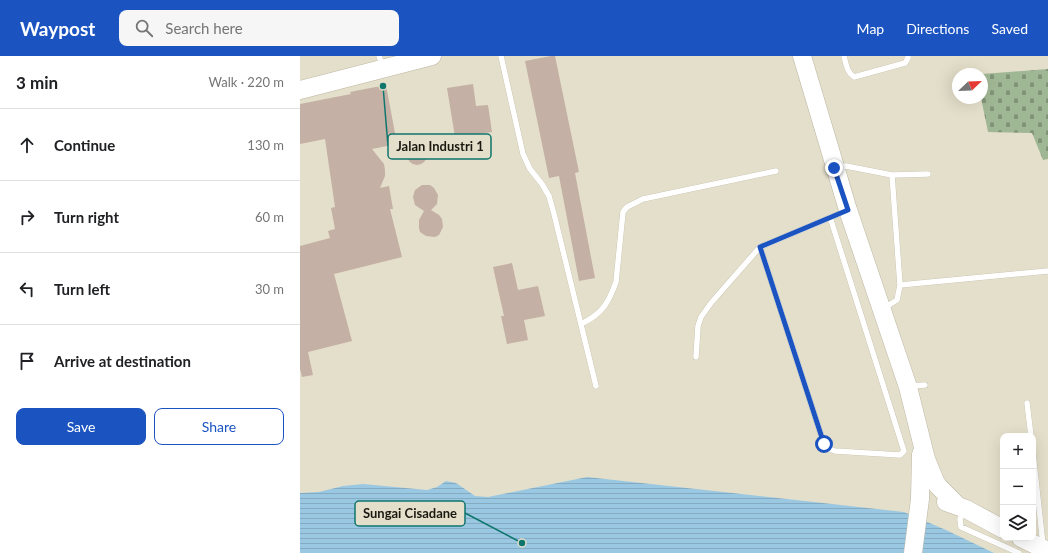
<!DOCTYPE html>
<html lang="en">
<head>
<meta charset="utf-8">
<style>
  :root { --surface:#fff; --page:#f6f6f6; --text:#202124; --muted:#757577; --line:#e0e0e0; --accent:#1b54c1 }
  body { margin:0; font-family:Lato,sans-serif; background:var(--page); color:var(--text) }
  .controls { position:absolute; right:12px; bottom:12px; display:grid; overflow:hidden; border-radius:8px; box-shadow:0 4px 16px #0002 }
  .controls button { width:36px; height:36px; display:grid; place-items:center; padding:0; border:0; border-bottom:1px solid var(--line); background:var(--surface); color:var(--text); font:20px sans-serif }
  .compass { position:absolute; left:652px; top:12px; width:36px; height:36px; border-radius:50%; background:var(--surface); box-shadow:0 4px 16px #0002; rotate:67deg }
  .stop { position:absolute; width:12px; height:12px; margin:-9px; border:3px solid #1b54c1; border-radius:50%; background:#fff }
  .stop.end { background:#1b54c1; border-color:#fff; box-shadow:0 1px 4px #0008 }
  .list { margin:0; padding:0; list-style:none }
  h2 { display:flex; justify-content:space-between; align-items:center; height:52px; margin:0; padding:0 16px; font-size:17px }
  h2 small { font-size:13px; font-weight:400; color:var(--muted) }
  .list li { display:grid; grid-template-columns:26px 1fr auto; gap:12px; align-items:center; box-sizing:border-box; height:72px; padding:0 16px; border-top:1px solid var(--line) }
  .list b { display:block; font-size:15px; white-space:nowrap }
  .list em { font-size:13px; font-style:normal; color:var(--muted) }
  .actions { display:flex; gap:8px; padding:12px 16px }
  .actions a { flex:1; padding:9px 0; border:1px solid var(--accent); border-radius:8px; text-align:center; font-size:14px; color:var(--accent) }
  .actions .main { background:var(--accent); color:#fff }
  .icon { flex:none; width:22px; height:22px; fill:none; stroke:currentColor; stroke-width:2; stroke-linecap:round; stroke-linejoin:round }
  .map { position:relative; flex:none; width:748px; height:497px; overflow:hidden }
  header { display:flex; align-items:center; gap:24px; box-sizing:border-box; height:56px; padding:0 20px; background:var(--accent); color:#fff }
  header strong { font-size:19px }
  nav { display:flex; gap:22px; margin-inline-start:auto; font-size:14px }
  .search { width:280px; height:36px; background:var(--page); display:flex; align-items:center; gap:10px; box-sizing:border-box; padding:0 14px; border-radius:8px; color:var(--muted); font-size:15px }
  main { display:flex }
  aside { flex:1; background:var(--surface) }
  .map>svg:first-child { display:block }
  .cemetery { fill:url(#cemetery-stones) }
  .water { fill:url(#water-rules) }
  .building { fill:#c4b0a4 }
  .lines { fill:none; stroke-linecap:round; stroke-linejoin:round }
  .lane-casing { stroke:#bbb6a2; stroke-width:6 }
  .primary-casing { stroke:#bbb6a2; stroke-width:19 }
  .lane { stroke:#fff; stroke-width:5.5 }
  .primary { stroke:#fff; stroke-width:18 }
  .route { stroke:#1b54c1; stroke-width:5 }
  .leader { fill:none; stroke:#0f766e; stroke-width:1.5 }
  .callout-dot { fill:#0f766e; stroke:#e4dfca; stroke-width:1.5 }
  .callout { fill:#e4dfca; stroke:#0f766e; stroke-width:1.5 }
  .callout-label { font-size:13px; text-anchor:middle; font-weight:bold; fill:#1a1811 }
</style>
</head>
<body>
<header>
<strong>Waypost</strong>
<div class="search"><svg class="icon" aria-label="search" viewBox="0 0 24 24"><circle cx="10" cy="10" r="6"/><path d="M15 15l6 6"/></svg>Search here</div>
<nav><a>Map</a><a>Directions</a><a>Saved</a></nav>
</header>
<main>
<aside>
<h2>3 min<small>Walk · 220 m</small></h2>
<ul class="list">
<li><svg class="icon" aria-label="ahead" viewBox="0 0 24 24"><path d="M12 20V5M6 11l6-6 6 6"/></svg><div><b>Continue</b></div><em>130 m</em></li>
<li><svg class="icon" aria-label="right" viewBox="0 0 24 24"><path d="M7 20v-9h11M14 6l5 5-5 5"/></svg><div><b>Turn right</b></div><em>60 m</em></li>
<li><svg class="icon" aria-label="left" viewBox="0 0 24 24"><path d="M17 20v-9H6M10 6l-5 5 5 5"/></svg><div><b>Turn left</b></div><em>30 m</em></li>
<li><svg class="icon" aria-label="arrive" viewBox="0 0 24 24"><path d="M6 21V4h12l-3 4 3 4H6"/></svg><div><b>Arrive at destination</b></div></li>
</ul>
<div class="actions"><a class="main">Save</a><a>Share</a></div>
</aside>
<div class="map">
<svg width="748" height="497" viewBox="0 0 748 497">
  <defs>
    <pattern id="cemetery-stones" width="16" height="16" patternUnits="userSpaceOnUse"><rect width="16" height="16" fill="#a0b795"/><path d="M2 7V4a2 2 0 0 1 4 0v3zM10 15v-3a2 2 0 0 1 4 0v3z" fill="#829478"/></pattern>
    <pattern id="water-rules" width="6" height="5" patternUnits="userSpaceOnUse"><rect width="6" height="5" fill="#9ac8e3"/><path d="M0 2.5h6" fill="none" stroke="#84abc2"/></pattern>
  </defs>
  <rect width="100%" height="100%" fill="#e4dfca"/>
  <path class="cemetery" d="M748,13V103L743,104L732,77L688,76L681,42L682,18Z"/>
  <path class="water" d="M287,421L604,456L646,474L694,497H0V437L19,436L43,430L63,428L127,434L137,431L146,425L156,427L175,440L188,441Z"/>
  <path class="building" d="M251,0H255L279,116L275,117L295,222L279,225L259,120L249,122L225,5Z
    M173,28L176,50L188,49L192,76L155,81L147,32Z
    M86,29L97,88L72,93L84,108L85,114V120L80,132L89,130L93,153H90L102,201L34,218L52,285L8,296L13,319L2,321L0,313V190L30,182L28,175L35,173L31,152L35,151L25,83L0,88V48L51,38L50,36Z
    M107 99a10 10 0 1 1 20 0a10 10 0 1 1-20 0Z
    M122,129H130L134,132L138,139L137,148L131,154L139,159L142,163L143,171L139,179L135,181L126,180L120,176L119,172V164L124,155L115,149L113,141L115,134Z
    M212,207L218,234L238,230L245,260L224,264L228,284L207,288L201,260H204L193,211Z"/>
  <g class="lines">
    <g class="lane-casing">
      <path id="lane" d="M79,0L83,11
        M201,0L223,98L230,113L242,128L249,140L254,158L296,330
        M544,0C546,8 547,16 554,21L605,7L608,2V0
        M539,111L546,110L592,119L600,229
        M592,119L628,118
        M460,191L524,388L527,392L535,395L600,399L604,395L530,161
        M584,252L597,244L600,229L748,215
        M281,268C302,258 308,248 316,226L323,156L327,151L343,143L476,115
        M396,301L398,270L401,261L411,247L460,191L546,155
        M610,330L625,329
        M727,347L731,380
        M733,397L743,489
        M664,455L660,463L661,471L719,497"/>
    </g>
    <g class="primary-casing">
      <path id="primary" d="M502,0L548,154L608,331L626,403L635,425L638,430L658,450
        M0,34L132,0
        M646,446L666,453L703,473
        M721,482L748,495
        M613,497L620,443L621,398"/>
    </g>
    <use href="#lane" class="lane"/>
    <use href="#primary" class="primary"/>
  </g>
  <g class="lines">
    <path class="route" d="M524,388L460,191L548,154L534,112"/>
  </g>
  <path class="leader" d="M83 30L88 90M222 487L165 457"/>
  <g class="callout-dot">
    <circle cx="83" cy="30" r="4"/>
    <circle cx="222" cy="487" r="4"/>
  </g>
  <g class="callout">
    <rect x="88" y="78" width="103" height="25" rx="4"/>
    <rect x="55" y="445" width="110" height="25" rx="4"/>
  </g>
  <g class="callout-label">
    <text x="140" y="95">Jalan Industri 1</text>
    <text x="110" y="462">Sungai Cisadane</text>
  </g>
</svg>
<div class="controls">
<button>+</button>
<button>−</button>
<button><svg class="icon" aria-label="layers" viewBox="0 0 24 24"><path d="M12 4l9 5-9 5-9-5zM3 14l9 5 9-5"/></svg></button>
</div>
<svg class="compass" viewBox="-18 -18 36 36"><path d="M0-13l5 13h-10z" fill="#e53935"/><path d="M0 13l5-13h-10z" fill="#757577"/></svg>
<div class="stop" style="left:524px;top:388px"></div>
<div class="stop end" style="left:534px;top:112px"></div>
</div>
</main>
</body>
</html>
